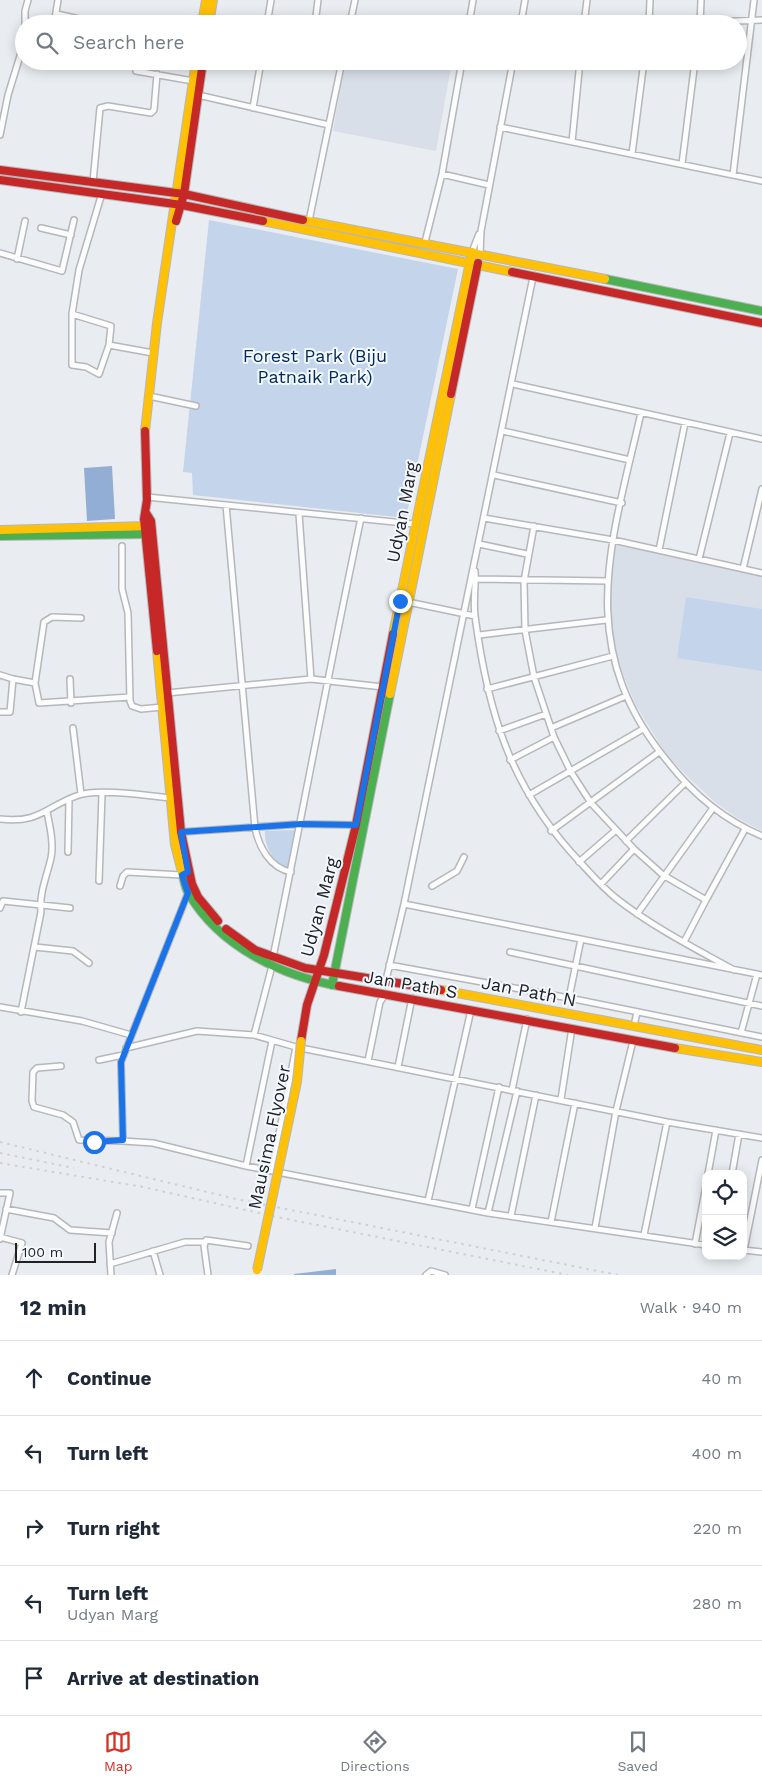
<!DOCTYPE html>
<html lang="en">
<head>
<meta charset="utf-8">
<style>
  :root { --surface:#fff; --page:#f2f2f3; --text:#1f2937; --muted:#747a83; --line:#e0e1e3; --accent:#d93025 }
  body { margin:0; font-family:"Work Sans",sans-serif; background:var(--page); color:var(--text) }
  .controls { position:absolute; right:15px; bottom:15px; display:grid; overflow:hidden; border-radius:10px; box-shadow:0 2px 12px #0003 }
  .controls button { width:45px; height:45px; display:grid; place-items:center; padding:0; border:0; border-bottom:1px solid var(--line); background:var(--surface); color:var(--text); font:25px sans-serif }
  .scale { position:absolute; left:15px; bottom:12px; width:81px; box-sizing:border-box; padding-left:5px; border:2px solid #202224; border-top:0; font-size:14px; line-height:18px; white-space:nowrap; color:#202224; -webkit-text-stroke:4px #f4f9ff; paint-order:stroke }
  .stop { position:absolute; width:15px; height:15px; margin:-11px; border:4px solid #1a73e8; border-radius:50%; background:#fff }
  .stop.end { background:#1a73e8; border-color:#fff; box-shadow:0 1px 5px #0008 }
  .list { margin:0; padding:0; list-style:none }
  h2 { display:flex; justify-content:space-between; align-items:center; height:65px; margin:0; padding:0 20px; font-size:21px }
  h2 small { font-size:16px; font-weight:400; color:var(--muted) }
  .list li { display:grid; grid-template-columns:32px 1fr auto; gap:15px; align-items:center; box-sizing:border-box; height:75px; padding:0 20px; border-top:1px solid var(--line) }
  .list b { display:block; font-size:19px; white-space:nowrap }
  .list p { margin:0; font-size:16px; white-space:nowrap; color:var(--muted) }
  .list em { font-size:16px; font-style:normal; color:var(--muted) }
  .icon { flex:none; width:28px; height:28px; fill:none; stroke:currentColor; stroke-width:2; stroke-linecap:round; stroke-linejoin:round }
  .map { position:relative; flex:none; width:762px; height:1275px; overflow:hidden }
  .search { position:absolute; background:var(--surface); box-shadow:0 2px 12px #0003; left:15px; right:15px; top:15px; height:55px; display:flex; align-items:center; gap:12px; box-sizing:border-box; padding:0 18px; border-radius:28px; color:var(--muted); font-size:19px }
  .sheet { height:440px; background:var(--surface) }
  nav { display:flex; justify-content:space-around; align-items:center; box-sizing:border-box; height:70px; border-top:1px solid var(--line); background:var(--surface); font-size:14px; color:var(--muted) }
  nav a { display:grid; justify-items:center; gap:2px }
  nav .on { color:var(--accent) }
  .map>svg:first-child { display:block }
  .built { fill:#d8dfe9 }
  .green { fill:#c3d4eb }
  .water { fill:#92aed4 }
  .lines { fill:none; stroke-linecap:round; stroke-linejoin:round }
  .street-casing { stroke:#b5b7ba; stroke-width:8 }
  .fast-casing { stroke:#b5b7ba; stroke-width:10 }
  .slow-casing { stroke:#b5b7ba; stroke-width:10 }
  .jam-casing { stroke:#b5b7ba; stroke-width:10 }
  .street { stroke:#fcfcfd; stroke-width:5 }
  .fast { stroke:#4caf50; stroke-width:8 }
  .slow { stroke:#ffc107; stroke-width:8 }
  .jam { stroke:#c62828; stroke-width:8 }
  .rail { stroke:#cfd0d1; stroke-width:2; stroke-dasharray:2.5 5; stroke-linecap:butt }
  .slow-bridge-casing { stroke:#b5b7ba; stroke-width:10; stroke-linecap:butt }
  .slow-bridge { stroke:#ffc107; stroke-width:8 }
  .route { stroke:#1a73e8; stroke-width:6 }
  .labels { text-anchor:middle; dominant-baseline:central; stroke-width:4; stroke-linejoin:round; paint-order:stroke }
  .park-label { font-size:18px; fill:#03295a; stroke:#f4f9ff }
  .street-label { font-size:18px; fill:#202224; stroke:#f4f9ff }
</style>
</head>
<body>
<div class="map">
<svg width="762" height="1275" viewBox="0 0 762 1275">
  <rect width="100%" height="100%" fill="#e9ecf0"/>
  <path class="built" d="M345,61H452L436,151L333,131Z
    M614,544L762,576V831L737,818L715,802L689,778L666,754L635,704L617,659L612,636L609,587Z"/>
  <path class="green" d="M209,220L458,269L406,518L193,495L192,473L183,472Z
    M686,597L762,609V671L677,658Z
    M295,830L288,868C273,861 264,847 265,831Z"/>
  <path class="water" d="M112,466L115,519L87,521L84,468Z
    M336,1269V1275H294V1274Z"/>
  <g class="lines">
    <g class="street-casing">
      <path id="street" d="M57,14L101,24
        M25,23L35,24
        M521,23L546,24
        M25,24V11L28,0
        M54,24L58,0
        M267,24L271,0
        M315,24L318,0
        M350,24L355,0
        M469,24L473,0
        M521,24L525,0
        M584,24L587,0
        M649,24L650,0
        M661,24L762,20
        M700,24L701,0
        M136,71L193,81
        M198,95L329,125
        M253,108L261,61
        M500,127L762,181
        M0,135L8,95L24,43
        M572,142L580,61
        M632,154L644,61
        M682,164L695,61
        M442,174L489,185
        M733,175L754,0
        M93,182L100,108L108,106L151,113L154,110L157,74
        M102,193L79,270L72,314L111,326L109,345L153,353
        M309,221L342,61
        M41,228L71,235
        M425,242L442,174L462,61
        M472,252L479,234
        M0,253L62,271L74,220
        M480,254L481,231L513,61
        M17,259L25,221
        M72,314V365L86,367L99,374L109,345
        M513,384L762,439
        M149,396L196,406
        M641,413C611,544 573,647 668,762C693,794 724,820 762,836
        M503,431L630,460
        M494,475L622,503
        M147,497L414,524
        M226,505L255,828C259,847 270,868 291,872
        M299,514L311,679
        M484,518L613,540L762,573
        M534,526L524,581L525,630L534,677L554,737L571,772L591,803L634,849L663,875L706,900L745,829
        M479,544L527,554
        M122,546V589L128,613L130,701L132,706L141,709L163,707
        M659,550L685,423
        M699,559L730,433
        M743,569L762,489
        M475,571C476,586 473,601 475,616C488,714 511,789 580,862C592,875 603,888 617,899C653,927 694,948 734,970
        M476,579L608,581
        M408,602L475,616
        M81,618L52,617L44,622L35,683L39,703L130,697
        M479,635L606,620
        M0,675L13,679
        M70,679L71,703
        M487,689L613,656
        M167,693L311,679L383,687
        M0,712H10L13,679L35,683
        M73,728L81,794
        M551,728L626,696
        M499,731L546,714
        M510,760L554,737
        M529,795L643,729
        M0,819C40,824 46,806 79,795C98,788 150,796 171,798
        M551,831L659,752
        M181,832L301,824L356,825
        M626,841L685,783
        M68,852L69,799
        M579,862L616,830
        M99,881L102,794
        M601,884L634,849
        M120,886L123,876L127,872L182,875L185,873
        M432,886L457,871L464,857
        M188,893L121,1062L123,1141L153,1143L246,1166L488,1213L706,1245
        M404,904L762,975
        M0,908L3,901L70,908
        M637,914L713,808
        M684,942L706,900
        M35,947L73,951L89,963
        M510,952L762,1006
        M273,957C303,811 330,664 361,518
        M389,965L569,998L762,1037
        M386,980L404,904L533,277
        M569,998L581,939
        M0,1007L82,1021L131,1035
        M21,1012L41,912C39,893 47,876 51,858C54,844 50,827 47,812
        M634,1026L637,1012
        M741,1033L757,974
        M254,1035L272,966
        M126,1048L197,1031L254,1035L296,1047L667,1122L762,1138
        M99,1060L123,1055
        M368,1061L380,1002L385,995
        M61,1066L37,1068L33,1072L32,1101L34,1107L63,1115L73,1122L79,1140L123,1141
        M398,1067L412,998
        M512,1090L527,1019
        M561,1099L572,1028
        M246,1166L272,1041
        M272,1170L296,1047
        M708,1174L716,1130
        M732,1174L739,1134
        M0,1193H10L0,1239
        M428,1201L471,1010
        M6,1209L54,1218L70,1230L112,1233
        M472,1209L499,1087
        M488,1213L517,1091
        M511,1216L536,1095
        M551,1222L575,1103
        M595,1228L616,1111L633,1041
        M644,1235L667,1122
        M0,1237L22,1243L12,1275
        M695,1244L706,1186
        M743,1250L762,1252
        M744,1250L762,1160
        M153,1251L160,1275
        M110,1264L185,1242H204
        M111,1275L109,1242L117,1213
        M208,1275L204,1246L206,1240L248,1246
        M426,1275L431,1271L445,1275"/>
    </g>
    <g class="fast-casing">
      <path id="fast" d="M605,279L762,311
        M0,536L150,534
        M182,872C184,879 185,888 189,894C220,947 282,976 339,986
        M332,985L390,694"/>
    </g>
    <g class="slow-casing">
      <path id="slow" d="M202,24L206,0
        M209,24L213,0
        M303,220L605,279
        M263,221L512,272
        M145,431L157,323L196,61
        M0,530L148,526
        M393,634L472,252
        M157,651L175,845L182,872
        M390,694L451,394
        M441,990L762,1050
        M675,1048L762,1062"/>
    </g>
    <g class="jam-casing">
      <path id="jam" d="M0,170L184,194L303,220
        M0,180L182,205L263,221
        M176,221L184,194L203,61
        M512,272L762,323
        M451,394L478,263
        M145,431L147,500L144,519L157,651
        M146,513L151,521L181,832L192,884L198,897L218,921
        M226,929L255,950L305,968L441,990
        M339,986L675,1048
        M301,1041L307,1005L324,955L356,825L393,634"/>
    </g>
    <use href="#street" class="street"/>
    <use href="#fast" class="fast"/>
    <use href="#slow" class="slow"/>
    <use href="#jam" class="jam"/>
    <path class="rail" d="M0,1142L236,1199L618,1275
      M0,1153L74,1168
      M0,1163L143,1187L277,1217L568,1275"/>
    <g class="slow-bridge-casing">
      <path id="slow-bridge" d="M257,1270L297,1082L301,1041"/>
    </g>
    <use href="#slow-bridge" class="slow-bridge"/>
  </g>
  <g class="lines">
    <path class="route" d="M94,1142L123,1140L121,1062L188,893L182,875L188,872L181,832L301,824L356,825L400,601"/>
  </g>
  <g class="labels">
    <g class="park-label">
      <text x="315" y="355">Forest Park (Biju<tspan x="315" dy="21">Patnaik Park)</tspan></text>
    </g>
    <g class="street-label">
      <text transform="translate(402 512) rotate(-79)">Udyan Marg</text>
      <text transform="translate(319 907) rotate(-75)">Udyan Marg</text>
      <text transform="translate(411 984) rotate(10)">Jan Path S</text>
      <text transform="translate(529 991) rotate(11)">Jan Path N</text>
      <text transform="translate(269 1137) rotate(-78)">Mausima Flyover</text>
    </g>
  </g>
</svg>
<div class="controls">
<button><svg class="icon" aria-label="locate" viewBox="0 0 24 24"><circle cx="12" cy="12" r="6"/><path d="M12 2v4M12 18v4M2 12h4M18 12h4"/></svg></button>
<button><svg class="icon" aria-label="layers" viewBox="0 0 24 24"><path d="M12 4l9 5-9 5-9-5zM3 14l9 5 9-5"/></svg></button>
</div>
<div class="scale">100 m</div>
<div class="stop" style="left:94px;top:1142px"></div>
<div class="stop end" style="left:400px;top:601px"></div>
<div class="search"><svg class="icon" aria-label="search" viewBox="0 0 24 24"><circle cx="10" cy="10" r="6"/><path d="M15 15l6 6"/></svg>Search here</div>
</div>
<section class="sheet">
<h2>12 min<small>Walk · 940 m</small></h2>
<ul class="list">
<li><svg class="icon" aria-label="ahead" viewBox="0 0 24 24"><path d="M12 20V5M6 11l6-6 6 6"/></svg><div><b>Continue</b></div><em>40 m</em></li>
<li><svg class="icon" aria-label="left" viewBox="0 0 24 24"><path d="M17 20v-9H6M10 6l-5 5 5 5"/></svg><div><b>Turn left</b></div><em>400 m</em></li>
<li><svg class="icon" aria-label="right" viewBox="0 0 24 24"><path d="M7 20v-9h11M14 6l5 5-5 5"/></svg><div><b>Turn right</b></div><em>220 m</em></li>
<li><svg class="icon" aria-label="left" viewBox="0 0 24 24"><path d="M17 20v-9H6M10 6l-5 5 5 5"/></svg><div><b>Turn left</b><p>Udyan Marg</p></div><em>280 m</em></li>
<li><svg class="icon" aria-label="arrive" viewBox="0 0 24 24"><path d="M6 21V4h12l-3 4 3 4H6"/></svg><div><b>Arrive at destination</b></div></li>
</ul>
</section>
<nav>
<a class="on"><svg class="icon" aria-label="map" viewBox="0 0 24 24"><path d="M3 6l6-2 6 2 6-2v14l-6 2-6-2-6 2zM9 4v14M15 6v14"/></svg>Map</a>
<a><svg class="icon" aria-label="directions" viewBox="0 0 24 24"><path d="M12 3l9 9-9 9-9-9zM9 14v-3h6M13 9l2 2-2 2"/></svg>Directions</a>
<a><svg class="icon" aria-label="saved" viewBox="0 0 24 24"><path d="M7 4h10v16l-5-4-5 4z"/></svg>Saved</a>
</nav>
</body>
</html>
